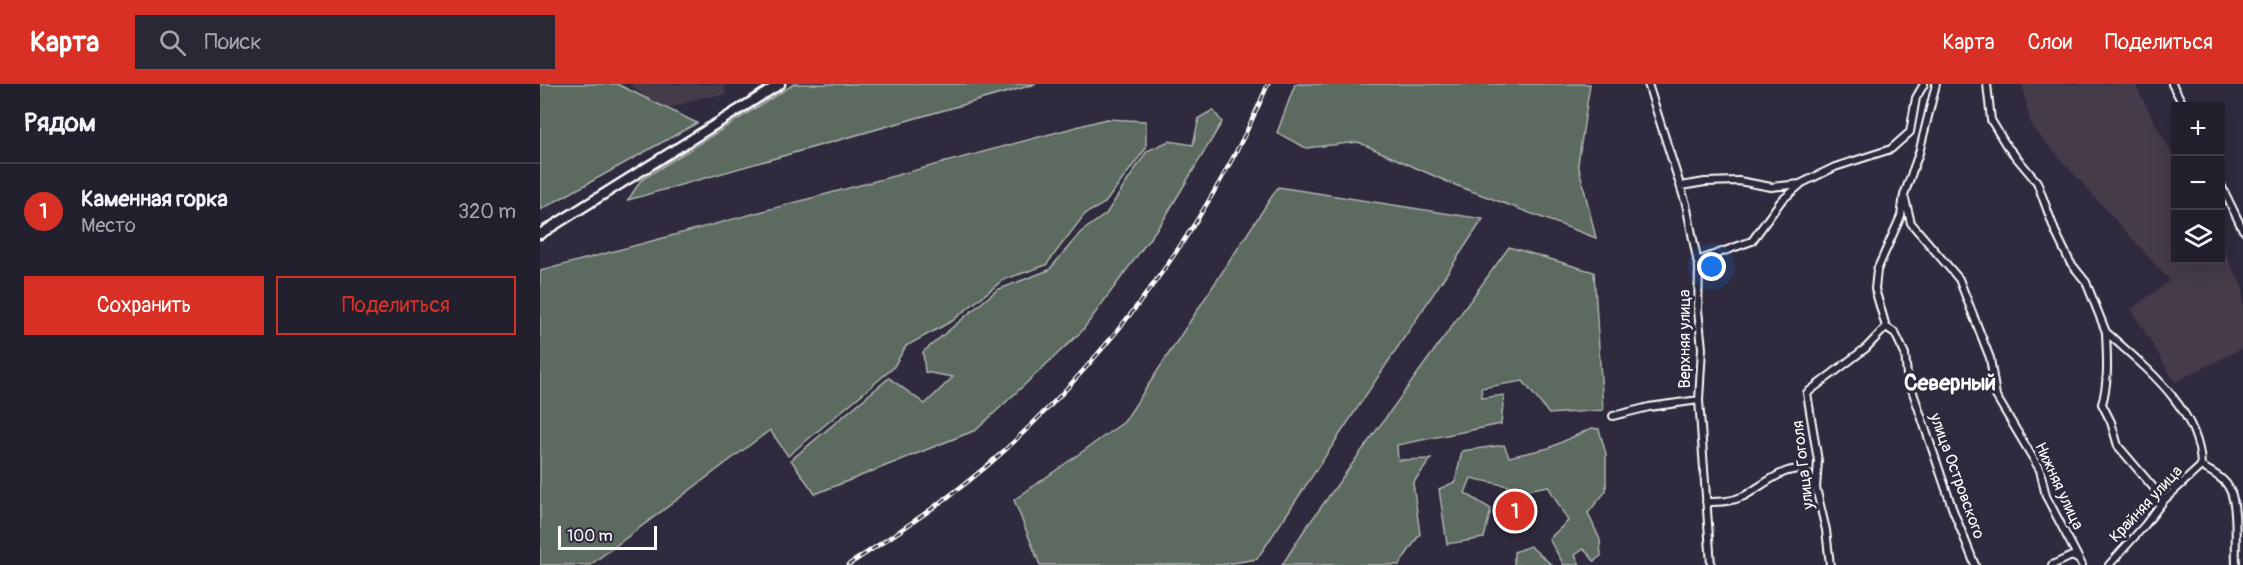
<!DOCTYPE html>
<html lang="ru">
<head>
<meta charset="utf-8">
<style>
  :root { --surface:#23202e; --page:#2b2836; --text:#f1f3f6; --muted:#a3a3aa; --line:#403e4a; --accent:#d93025 }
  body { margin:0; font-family:Pangolin,sans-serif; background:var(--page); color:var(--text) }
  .controls { position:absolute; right:18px; top:18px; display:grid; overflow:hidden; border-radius:0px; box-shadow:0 6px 24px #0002 }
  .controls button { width:54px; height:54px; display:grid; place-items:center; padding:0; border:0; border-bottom:2px solid var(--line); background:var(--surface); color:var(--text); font:30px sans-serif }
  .scale { position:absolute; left:18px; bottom:15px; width:99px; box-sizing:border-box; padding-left:6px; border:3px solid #fff; border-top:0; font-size:16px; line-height:21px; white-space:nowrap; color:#fff; -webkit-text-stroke:4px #2f2a3d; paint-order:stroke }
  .you { position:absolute; left:1172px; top:183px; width:21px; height:21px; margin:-15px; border:4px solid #fff; border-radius:50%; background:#1a73e8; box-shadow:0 0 0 9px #1a73e833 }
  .badge { display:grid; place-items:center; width:39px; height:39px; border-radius:50%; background:var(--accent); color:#fff; font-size:20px; font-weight:700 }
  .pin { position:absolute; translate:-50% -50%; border:3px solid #fff; box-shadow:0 2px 6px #0006 }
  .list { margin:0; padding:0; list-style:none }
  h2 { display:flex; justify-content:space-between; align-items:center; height:78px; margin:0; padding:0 24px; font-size:26px }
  h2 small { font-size:20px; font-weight:400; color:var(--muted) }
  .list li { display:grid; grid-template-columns:39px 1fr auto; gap:18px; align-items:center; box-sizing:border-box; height:96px; padding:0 24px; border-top:2px solid var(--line) }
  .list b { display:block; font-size:22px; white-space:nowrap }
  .list p { margin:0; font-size:20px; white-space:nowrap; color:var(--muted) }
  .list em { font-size:20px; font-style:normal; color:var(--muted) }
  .actions { display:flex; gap:12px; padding:18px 24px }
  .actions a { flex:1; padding:14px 0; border:2px solid var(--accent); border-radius:0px; text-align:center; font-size:21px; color:var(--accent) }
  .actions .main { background:var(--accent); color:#fff }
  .icon { flex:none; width:33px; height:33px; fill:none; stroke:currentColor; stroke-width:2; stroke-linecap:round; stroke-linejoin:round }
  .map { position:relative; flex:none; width:1703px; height:481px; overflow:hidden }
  header { display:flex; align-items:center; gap:36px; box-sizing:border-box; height:84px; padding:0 30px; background:var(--accent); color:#fff }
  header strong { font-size:28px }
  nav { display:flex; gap:33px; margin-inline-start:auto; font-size:21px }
  .search { width:420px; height:54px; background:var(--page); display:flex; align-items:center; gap:15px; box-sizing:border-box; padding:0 21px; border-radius:0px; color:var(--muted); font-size:22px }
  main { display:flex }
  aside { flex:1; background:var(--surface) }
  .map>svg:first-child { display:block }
  .built { fill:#453a49 }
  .green { fill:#5c6a60; stroke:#aeb4b0; stroke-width:1.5 }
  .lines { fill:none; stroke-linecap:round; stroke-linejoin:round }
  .minor-casing { stroke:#fff; stroke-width:10 }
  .major-casing { stroke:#fff; stroke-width:13 }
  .minor { stroke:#2f2a3d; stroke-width:6 }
  .major { stroke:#2f2a3d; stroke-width:8 }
  .rail-casing { stroke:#fff; stroke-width:4.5 }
  .rail { stroke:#2f2a3d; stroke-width:2; stroke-dasharray:7; stroke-linecap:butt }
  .labels { text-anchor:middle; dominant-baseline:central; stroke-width:6; stroke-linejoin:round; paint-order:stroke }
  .street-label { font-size:16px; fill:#fff; stroke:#2f2a3d }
  .district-label { font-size:22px; font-weight:bold; fill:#fff; stroke:#2f2a3d }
</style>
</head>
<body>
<header>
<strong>Карта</strong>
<div class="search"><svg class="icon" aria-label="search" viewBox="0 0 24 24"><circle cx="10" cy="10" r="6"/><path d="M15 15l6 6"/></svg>Поиск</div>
<nav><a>Карта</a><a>Слои</a><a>Поделиться</a></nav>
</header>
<main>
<aside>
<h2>Рядом<small></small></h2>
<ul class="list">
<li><span class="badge">1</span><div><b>Каменная горка</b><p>Место</p></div><em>320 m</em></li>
</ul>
<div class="actions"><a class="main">Сохранить</a><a>Поделиться</a></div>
</aside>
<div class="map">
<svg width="1703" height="481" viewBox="0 0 1703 481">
  <rect width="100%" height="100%" fill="#2f2a3d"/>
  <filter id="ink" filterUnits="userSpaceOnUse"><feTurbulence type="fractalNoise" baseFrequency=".0167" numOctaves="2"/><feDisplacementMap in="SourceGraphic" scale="12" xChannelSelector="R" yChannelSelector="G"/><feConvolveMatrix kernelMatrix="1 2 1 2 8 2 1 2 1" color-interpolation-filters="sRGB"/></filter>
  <g filter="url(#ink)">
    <path class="built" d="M90,0H185L186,11L164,13L122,27Z
      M1482,0H1595L1635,76L1636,176H1680L1681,160L1703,205V264L1635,298L1591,225L1630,197L1491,42Z"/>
    <path class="green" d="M0,0H77L157,39L0,126Z
      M254,0H496L88,116L101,96Z
      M755,0H1050L1038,80L1056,154L910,99L818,58L766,64L737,49Z
      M673,26L682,38L624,135L542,247L436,346L275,410L251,376L349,294L385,320L413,293L385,288L383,268L457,206L509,186L541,148L566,130L607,67L629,57L653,61L659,34Z
      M566,35L606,37V64L565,119L545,130L506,181L463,196L412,237L366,262L353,284L248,372L230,346L50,481H0V187Z
      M738,103L943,135L717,475L681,481H500L474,416L584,338Z
      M969,163L1054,188L1063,326L1009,330L983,297L941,304L942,314L964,311L961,340L857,361L858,376L891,375L873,399L880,450L859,481H742L763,448Z
      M1052,344L1059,345L1066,370V407L1048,429L1060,456L1061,472L1054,477L1044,465L1035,471L1040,481H1024L1009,455L1028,437L1008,402L987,406L931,394L925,409L951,425L944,454L907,460L899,405L915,398L922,367L964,361L969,373L1009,364Z
      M990,462L1012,481H974V468Z"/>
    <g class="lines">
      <g class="minor-casing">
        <path id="minor" d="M1108,0L1146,120L1159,185L1158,226L1162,264L1159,316L1171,481
          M1396,0L1379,69L1364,111L1361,132L1337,186L1335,205L1346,243L1355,249L1365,270L1367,291L1413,426L1435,481
          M1447,0L1451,36L1466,61L1497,98L1515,147L1530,178L1546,198L1566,248
          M1632,0L1644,22
          M1680,99L1703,146
          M1141,102L1165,98L1199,97L1231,103L1260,100L1295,83L1351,65L1370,48L1376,14L1384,0
          M1365,115L1371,139L1419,195L1450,274L1456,312L1500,386L1506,412L1542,481
          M1157,177L1212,157L1241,117L1260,101
          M1073,332L1109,323L1159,316
          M1624,416L1578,362L1571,338L1562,320C1569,296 1567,273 1566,248C1605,283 1660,325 1661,382
          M1166,418C1180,418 1191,418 1204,412C1218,405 1247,379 1264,387C1270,390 1272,397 1275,403
          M1290,481L1286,446L1276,404L1278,377L1267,309L1326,264L1346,243
          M1512,481L1532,472L1539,476
          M1569,481L1605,441L1624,416L1661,382C1671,388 1685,394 1690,406C1698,422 1695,462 1696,481"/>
      </g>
      <g class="major-casing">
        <path id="major" d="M0,150L240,0"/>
      </g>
      <use href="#minor" class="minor"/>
      <use href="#major" class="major"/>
      <g class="rail-casing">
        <path id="rail" d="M308,481C362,446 417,410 465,366C575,264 670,138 728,0"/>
      </g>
      <use href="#rail" class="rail"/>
    </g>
  </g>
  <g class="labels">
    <g class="street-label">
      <text transform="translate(1145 255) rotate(-90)">Верхняя улица</text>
      <text transform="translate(1263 381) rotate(-97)">улица Гоголя</text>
      <text transform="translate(1417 392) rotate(70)">улица Островского</text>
      <text transform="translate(1519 402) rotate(65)">Нижняя улица</text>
      <text transform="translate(1606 420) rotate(-47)">Крайняя улица</text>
    </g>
    <g class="district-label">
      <text x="1410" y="299">Северный</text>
    </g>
  </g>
</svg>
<div class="controls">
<button>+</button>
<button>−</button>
<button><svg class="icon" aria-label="layers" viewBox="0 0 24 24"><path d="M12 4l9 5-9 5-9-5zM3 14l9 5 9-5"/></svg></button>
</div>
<div class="scale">100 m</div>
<div class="you"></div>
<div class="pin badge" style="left:975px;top:427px">1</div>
</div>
</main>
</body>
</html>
